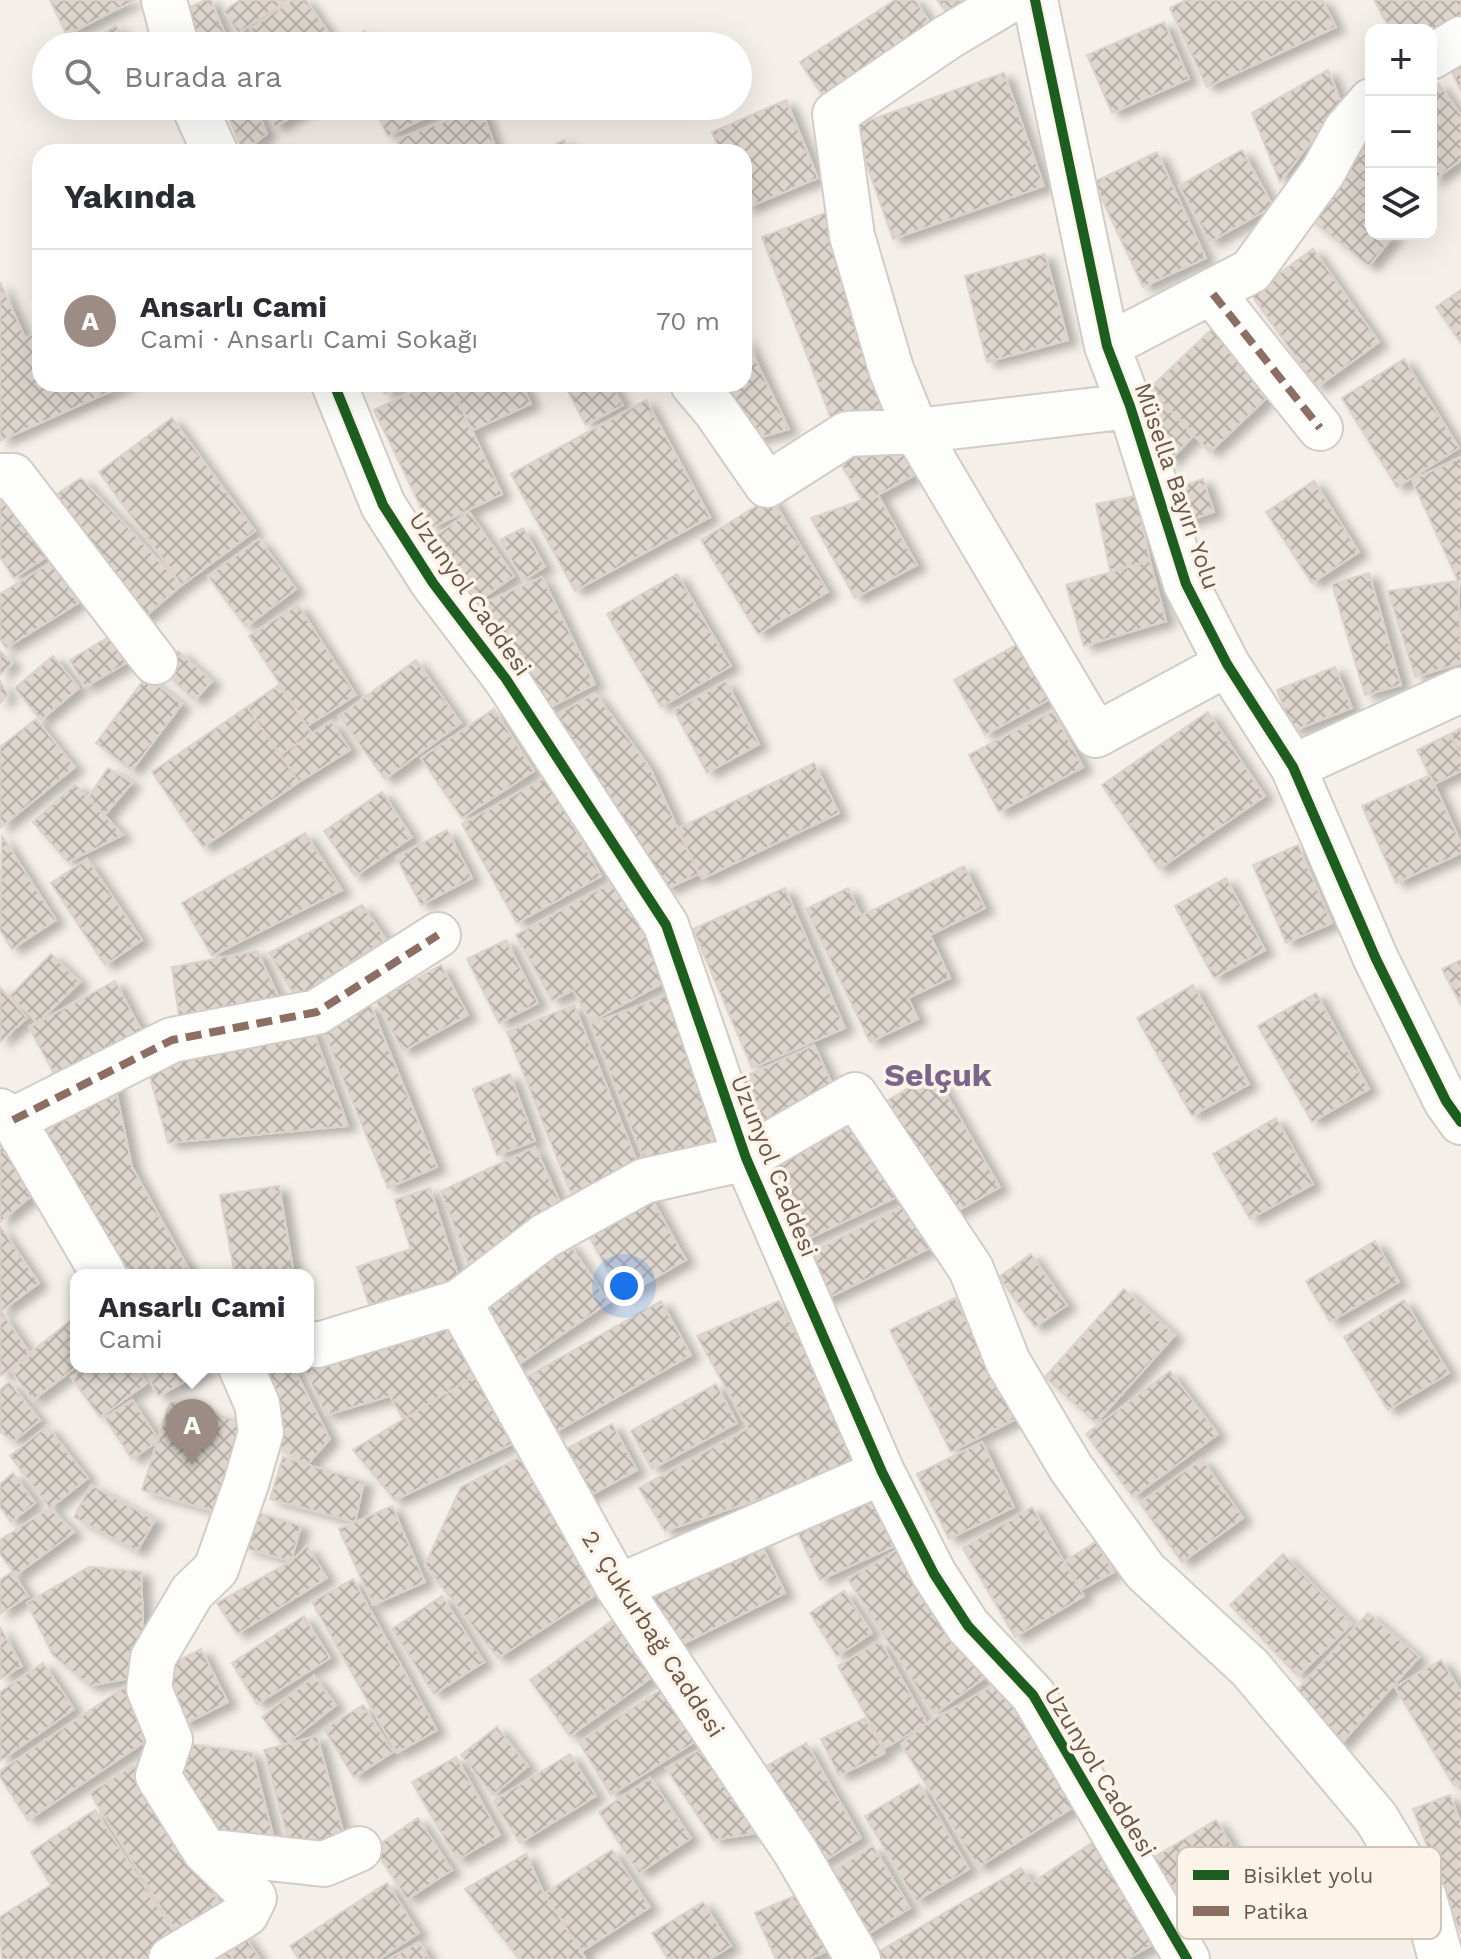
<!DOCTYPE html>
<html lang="tr">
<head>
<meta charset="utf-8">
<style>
  :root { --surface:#fff; --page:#f2f2f3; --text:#2b2b33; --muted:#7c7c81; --line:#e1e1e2; --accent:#9c8c83 }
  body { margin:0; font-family:"Work Sans",sans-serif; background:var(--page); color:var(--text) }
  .controls { position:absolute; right:24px; top:24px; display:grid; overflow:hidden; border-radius:16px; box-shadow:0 8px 32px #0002 }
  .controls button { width:72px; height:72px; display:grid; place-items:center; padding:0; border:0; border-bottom:2px solid var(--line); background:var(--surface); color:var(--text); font:40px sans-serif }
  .you { position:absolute; left:624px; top:1286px; width:28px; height:28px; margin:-20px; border:6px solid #fff; border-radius:50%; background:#1a73e8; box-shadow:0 0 0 12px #1a73e833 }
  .badge { display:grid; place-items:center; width:52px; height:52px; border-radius:50%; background:var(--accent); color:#fff; font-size:26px; font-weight:700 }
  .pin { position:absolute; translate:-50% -66px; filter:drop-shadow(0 2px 4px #0008) }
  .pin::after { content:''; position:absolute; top:42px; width:28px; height:24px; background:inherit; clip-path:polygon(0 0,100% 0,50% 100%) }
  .popup { position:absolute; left:70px; top:1269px; width:244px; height:104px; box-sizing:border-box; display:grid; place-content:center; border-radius:16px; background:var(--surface); filter:drop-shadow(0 2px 6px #0005); font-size:26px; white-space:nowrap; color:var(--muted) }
  .popup b { font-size:30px; color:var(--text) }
  .popup::after { content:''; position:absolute; left:50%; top:100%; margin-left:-16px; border:16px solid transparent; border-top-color:var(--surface) }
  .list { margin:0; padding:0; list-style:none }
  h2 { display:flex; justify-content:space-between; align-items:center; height:104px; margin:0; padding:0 32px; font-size:34px }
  h2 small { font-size:26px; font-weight:400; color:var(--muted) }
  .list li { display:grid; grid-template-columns:52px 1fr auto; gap:24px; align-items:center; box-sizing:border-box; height:144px; padding:0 32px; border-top:2px solid var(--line) }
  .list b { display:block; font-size:30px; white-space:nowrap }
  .list p { margin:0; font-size:26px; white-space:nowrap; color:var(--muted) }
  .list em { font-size:26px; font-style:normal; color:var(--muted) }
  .icon { flex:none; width:44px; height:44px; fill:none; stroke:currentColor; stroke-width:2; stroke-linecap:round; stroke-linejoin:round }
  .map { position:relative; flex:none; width:1461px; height:1959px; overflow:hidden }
  .search { position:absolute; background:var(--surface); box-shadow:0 8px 32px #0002; left:32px; top:32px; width:720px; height:88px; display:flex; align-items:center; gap:20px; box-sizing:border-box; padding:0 28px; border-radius:44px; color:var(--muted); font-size:30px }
  .panel { position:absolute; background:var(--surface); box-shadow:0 8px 32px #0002; left:32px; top:144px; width:720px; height:248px; border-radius:24px }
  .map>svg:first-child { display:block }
  .building { fill:url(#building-cross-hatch); stroke:#dcd2cb; stroke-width:2; filter:url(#shadow) }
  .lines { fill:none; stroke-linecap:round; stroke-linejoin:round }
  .minor-casing { stroke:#d3ccc6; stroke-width:48 }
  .minor { stroke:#fdfdfc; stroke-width:44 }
  .quiet { stroke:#8d6e63; stroke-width:8; stroke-dasharray:16 8; stroke-linecap:butt }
  .cycleway-casing { stroke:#fcf4e8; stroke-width:15 }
  .cycleway { stroke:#1b5e20; stroke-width:10 }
  .labels { text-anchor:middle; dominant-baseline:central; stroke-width:7; stroke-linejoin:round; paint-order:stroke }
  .street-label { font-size:24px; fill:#6d574c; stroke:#fcf4e8 }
  .district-label { font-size:32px; font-weight:bold; fill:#7c658a; stroke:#fcf4e8 }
  .key { fill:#fcf4e8; stroke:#d1c5b9; stroke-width:2 }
  .key-label { font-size:22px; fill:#6d574c }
</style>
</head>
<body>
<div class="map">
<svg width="1461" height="1959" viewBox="0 0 1461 1959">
  <defs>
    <pattern id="building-cross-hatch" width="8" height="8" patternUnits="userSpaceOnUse" patternTransform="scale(2)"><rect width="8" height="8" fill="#ddd5ce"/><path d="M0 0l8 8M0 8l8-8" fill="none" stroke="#b7b0a9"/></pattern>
    <filter id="shadow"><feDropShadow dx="9" dy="5" stdDeviation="4" flood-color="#0004"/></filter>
  </defs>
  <rect width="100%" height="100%" fill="#f4efe8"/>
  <path class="building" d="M50,0H135L67,35Z
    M206,0H211L230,46H198L183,10Z
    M240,0H287L238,33L224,11Z
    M292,0H306L338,46H262L250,29Z
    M895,0H915L933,27L825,99L800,62Z
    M937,0H963L947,13Z
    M1186,0H1322L1336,27L1207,87L1170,8Z
    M1374,0H1461V21L1431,39V30H1391Z
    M1164,22L1189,79L1112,113L1087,55Z
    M115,25L130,46H89L88,45Z
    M365,31L369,46H337H338Z
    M1461,63V91L1450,68Z
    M1328,70L1341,102L1280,182L1252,113Z
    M1004,73L1044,186L893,239L853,126Z
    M1439,84L1461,115V160L1432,181L1431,90Z
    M786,100L818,178L744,209V152H720L712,132Z
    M224,106H255L267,134L243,152Z
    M262,106H310L275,127Z
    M373,106H431L435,113L388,136Z
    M481,108L497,152H402L397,139Z
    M1370,139L1371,234H1395L1369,266L1308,217Z
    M564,140L569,152H540Z
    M1242,150L1273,206L1210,242L1179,186Z
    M1157,152L1206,258L1143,287L1094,182Z
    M828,212L888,421L835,429L762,237Z
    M1313,249L1379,342L1317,387L1251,294Z
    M1045,254L1068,340L987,362L965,276Z
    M0,282L25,338L40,331V384H127L0,441Z
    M1461,290V343L1436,307Z
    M1214,327L1274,391L1210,452L1149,389Z
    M744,336L789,429L751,440L710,384H744Z
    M1404,359L1459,448L1397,487L1342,398Z
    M380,384H407L385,394Z
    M430,384H450L502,494L431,528L374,410Z
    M450,384H522L531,404L471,431Z
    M574,384H611L623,405L586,425L566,388Z
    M646,400L710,517L575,591L511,474Z
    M1166,405L1194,435L1169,462L1144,425Z
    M172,418L255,531L182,585L99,472Z
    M901,443L916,474L878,495L917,565L855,598L811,518L862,500L834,452Z
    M1461,457V580L1458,581L1412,480Z
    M81,478L182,585L135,625L39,506Z
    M1203,479L1214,512L1185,522L1174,489Z
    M1314,481L1359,552L1312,583L1266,512Z
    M1136,496L1150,561L1110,570L1096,504Z
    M7,497L52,553L14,578L0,557V502Z
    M771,497L828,592L758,634L701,540Z
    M469,512L514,576L477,602L431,539Z
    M523,528L545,567L523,580L500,540Z
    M259,539L296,589L246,627L208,576Z
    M53,561L78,603L6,648L0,639V594Z
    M1150,561L1166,621L1084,646L1066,585Z
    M1369,573L1401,685L1365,695L1332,584Z
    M677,574L731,666L661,707L607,614Z
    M542,577L595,684L545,710L477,606Z
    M1458,581L1461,663L1415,677L1388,591Z
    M298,605L356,695L307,726L249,636Z
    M110,636L126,663L85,687L70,660Z
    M1025,640L1055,696L985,735L954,680Z
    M0,651L12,663L0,675Z
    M178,651L212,681L195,700L161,669Z
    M53,656L79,688L41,720L15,688Z
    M416,660L461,723L385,779L339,716Z
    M1335,667L1352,708L1293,731L1277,690Z
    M146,677L182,704L132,770L96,743Z
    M0,681L8,695L0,703Z
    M726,681L759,744L707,773L674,710Z
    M279,685L312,734L280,755L247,707Z
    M595,693L650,768L699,874L666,889L551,718Z
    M247,707L299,782L203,847L152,772Z
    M494,709L534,771L462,818L421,758Z
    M1053,711L1083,767L999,812L969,755Z
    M1208,712L1265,796L1159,869L1102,785Z
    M36,719L75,767L0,828V747Z
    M331,721L350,750L299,782L280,755Z
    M1461,728V755L1450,734Z
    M1450,734L1461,755V771L1434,784L1417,750Z
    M814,763L839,813L702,879L677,829Z
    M108,768L132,783L104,816L88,798Z
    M1430,775L1461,843V853L1396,883L1362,806Z
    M546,777L601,876L517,923L462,824Z
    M75,784L123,835L68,862L33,822Z
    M382,792L412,837L355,876L324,831Z
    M447,830L472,878L421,905L396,857Z
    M305,833L342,890L212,956L182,903Z
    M2,836L56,920L12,949L0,930Z
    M1298,845L1332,923L1286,943L1253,865Z
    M87,859L142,940L105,965L51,883Z
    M964,866L985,908L930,935L950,978L908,998L918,1019L870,1042L806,909L848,888L861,916Z
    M1226,878L1265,950L1214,978L1175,906Z
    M616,880L670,979L591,1022L573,990L552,1001L516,935Z
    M785,888L845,1028L752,1068L693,929Z
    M362,905L386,939L296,998L269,953Z
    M506,940L538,1003L499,1023L467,959Z
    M257,951L280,1000L180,1023L172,967Z
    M51,954L80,982L38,1023L10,996Z
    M1461,960V1005L1442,969Z
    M441,965L468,1015L403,1051L376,1001Z
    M115,981L146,1039L60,1085L29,1027Z
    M1193,985L1249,1084L1192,1116L1137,1018Z
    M0,987L27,1018L0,1042Z
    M1316,993L1369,1089L1312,1122L1258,1026Z
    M669,994L726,1144L649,1173L591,1024Z
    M370,1004L437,1167L388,1188L321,1025Z
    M574,1005L642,1174L574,1201L507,1032Z
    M311,1025L348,1126L168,1143L147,1066Z
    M814,1045L835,1090L760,1125L739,1079Z
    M112,1072L132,1167L192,1275H117L26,1125Z
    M934,1073L1000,1187L943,1219L878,1106Z
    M510,1074L535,1141L497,1155L473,1089Z
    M864,1116L901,1195L793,1246L756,1167Z
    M1276,1118L1313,1184L1250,1219L1213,1154Z
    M0,1136L36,1192L0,1222Z
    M535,1147L565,1213L473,1276L441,1191Z
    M279,1186L294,1275H235L220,1195Z
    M430,1188L461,1284L372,1314L357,1267L411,1249L395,1200Z
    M648,1192L686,1260L622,1297L584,1227Z
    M907,1204L930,1248L820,1302L798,1259Z
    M0,1226L39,1283L0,1312Z
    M1375,1241L1399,1282L1330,1322L1306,1281Z
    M568,1242L609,1302L512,1369L471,1309Z
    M1031,1254L1067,1305L1035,1327L999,1277Z
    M1124,1289L1175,1335L1096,1423L1045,1377Z
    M955,1298L1016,1419L951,1452L890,1330Z
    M1404,1300L1449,1373L1388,1410L1344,1337Z
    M661,1301L691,1355L552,1434L521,1380Z
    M779,1301L865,1463L665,1531L639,1488L748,1428L697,1336Z
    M1,1311L31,1355L0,1376V1312Z
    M76,1316V1367L33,1400L10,1369Z
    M448,1319L476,1375L403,1419L390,1396L326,1415L304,1367H308V1360Z
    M85,1367H135L147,1383L100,1417L71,1377Z
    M143,1367H212L158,1396Z
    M251,1367H293L330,1439L307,1465L272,1442Z
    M1170,1371L1218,1434L1133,1497L1086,1434Z
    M476,1375L514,1443L395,1500L353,1450Z
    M9,1382L40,1420L14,1441L0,1432V1390Z
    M716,1384L737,1423L652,1469L631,1431Z
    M132,1400L159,1440L132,1459L105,1418Z
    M170,1401L247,1424L220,1513L142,1490Z
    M612,1424L637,1470L580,1501L555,1455Z
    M47,1426L88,1478L50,1508L10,1456Z
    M982,1442L1014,1507L949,1539L917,1474Z
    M522,1456L603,1590L498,1658L425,1565L461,1487Z
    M283,1457L364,1482L355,1522L270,1499Z
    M1202,1459L1243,1518L1182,1562L1140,1503Z
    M13,1473L35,1503L11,1522L0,1507V1484Z
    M91,1485L155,1520L137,1551L74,1517Z
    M872,1491L897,1545L820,1580L795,1527Z
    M392,1506L425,1582L373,1605L339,1529Z
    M1032,1507L1084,1596L1015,1637L963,1548Z
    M50,1508L74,1532L16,1575L0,1554V1540Z
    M255,1512L301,1526L291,1561L245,1548Z
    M758,1538L785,1593L675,1648L648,1594Z
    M1096,1542L1114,1572L1081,1590L1065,1561Z
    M307,1546L327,1578L237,1634L217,1603L291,1561Z
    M898,1549L991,1673L934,1714L848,1579Z
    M1283,1554L1352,1624L1298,1676L1230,1605Z
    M89,1567L141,1572L145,1675L90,1686L53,1655L27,1603Z
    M12,1572L28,1596L0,1614V1580Z
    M353,1579L437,1730L397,1753L312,1602Z
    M844,1591L872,1633L837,1656L810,1613Z
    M442,1596L484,1662L434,1694L392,1629Z
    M1368,1613L1419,1657L1339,1746L1296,1691Z
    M304,1616L330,1658L257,1704L232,1663Z
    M616,1618L656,1674L570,1736L530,1680Z
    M0,1627L22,1666L0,1679Z
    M880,1641L927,1723L885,1748L838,1666Z
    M201,1649L228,1702L183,1725L156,1672Z
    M1441,1660L1461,1692V1782L1454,1786L1395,1687Z
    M43,1663L74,1709L0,1761V1692Z
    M314,1676L336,1705L284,1746L262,1717Z
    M1001,1681L1077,1805L978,1867L901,1744L927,1723Z
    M132,1682L164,1729L28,1820L0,1777V1771Z
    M664,1688L696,1741L611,1795L579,1742Z
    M363,1705L393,1752L354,1777L324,1729Z
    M865,1718L885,1753L839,1776L821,1739Z
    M497,1727L528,1766L493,1795L461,1755Z
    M317,1736L344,1835L291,1850L264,1750Z
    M806,1743L861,1838L817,1865L761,1769Z
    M189,1744L252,1753L276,1847L218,1842L178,1788Z
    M704,1747L756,1833L714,1840L666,1768Z
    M570,1754L596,1796L520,1843L493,1801Z
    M456,1757L500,1835L457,1860L412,1782Z
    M134,1765L224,1910L180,1938L90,1793Z
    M650,1778L691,1838L639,1873L599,1812Z
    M919,1784L969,1869L916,1901L865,1816Z
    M1450,1795L1461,1824V1934L1413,1809Z
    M95,1810L181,1943L156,1959H2L0,1917L51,1885L31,1852Z
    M418,1818L452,1870L407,1899L374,1848Z
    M1216,1820L1237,1854L1172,1893L1151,1859Z
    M1099,1838L1161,1940L1127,1959H875L873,1955L1021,1868L1032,1883Z
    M873,1846L910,1908L858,1940L821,1878Z
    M612,1850L650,1907L582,1951L544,1894Z
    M526,1854L544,1894L586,1959H519L465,1889Z
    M387,1883L419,1933L379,1959H299L290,1946Z
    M801,1893L827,1951L809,1959H776L755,1913Z
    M703,1902L731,1946L710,1959H668L652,1933Z
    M243,1934L260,1959H208Z
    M419,1942L429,1959H389Z"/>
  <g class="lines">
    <g class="minor-casing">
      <path id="minor" d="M164,0L176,46
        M1010,0L948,37L835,114L852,236L891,369L916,431L1096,735L1227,664
        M1035,0L1107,346L1130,406L1186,584L1227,664L1293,767L1376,959L1446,1101L1461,1122
        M1431,57L1461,39
        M194,106L215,152
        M1213,294L1320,428
        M1107,346L1251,271L1323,172L1346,130L1371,101
        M334,384L383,505L433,583L506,679L666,925L746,1158L882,1472L934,1574L968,1626L1033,1695L1187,1959
        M693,384L715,410L767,485L847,434L916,431L1130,406
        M0,476H13L155,662
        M1293,767L1461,690
        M0,1111L13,1120L104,1275
        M13,1120L172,1040L317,1012L438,935
        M459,1302L618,1587L795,1851L858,1959
        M308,1344L318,1345L459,1302L545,1236L644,1181L746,1158L855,1095L971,1269L1008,1362L1071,1468L1145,1571L1250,1668L1376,1818L1424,1897L1441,1959
        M618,1587L882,1472
        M205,1851L324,1864L359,1849
        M171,1959L246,1914L254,1898L205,1851L158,1776L170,1740L149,1689L153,1658L192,1592L216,1569L246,1484L261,1432L257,1404L241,1367"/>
    </g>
    <use href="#minor" class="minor"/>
    <path class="quiet" d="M1213,294L1320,428
      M13,1120L172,1040L317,1012L438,935"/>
    <g class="cycleway-casing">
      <path id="cycleway" d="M1035,0L1107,346L1130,406L1186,584L1227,664L1293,767L1376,959L1446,1101L1461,1122
        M334,384L383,505L433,583L506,679L666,925L746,1158L882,1472L934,1574L968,1626L1033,1695L1187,1959"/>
    </g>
    <use href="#cycleway" class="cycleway"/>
  </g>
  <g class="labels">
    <g class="street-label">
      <text transform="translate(1177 486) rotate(71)">Müsella Bayırı Yolu</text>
      <text transform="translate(470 594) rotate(55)">Uzunyol Caddesi</text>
      <text transform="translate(774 1166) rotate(68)">Uzunyol Caddesi</text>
      <text transform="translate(653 1634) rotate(57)">2. Çukurbağ Caddesi</text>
      <text transform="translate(1100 1772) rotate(59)">Uzunyol Caddesi</text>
    </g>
    <g class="district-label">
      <text x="938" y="1075">Selçuk</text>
    </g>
  </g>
  <rect x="1177" y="1847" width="264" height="92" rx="12" class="key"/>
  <rect x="1193" y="1870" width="36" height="10" fill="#1b5e20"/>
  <rect x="1193" y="1906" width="36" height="10" fill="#8d6e63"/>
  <g class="key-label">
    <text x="1243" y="1883">Bisiklet yolu</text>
    <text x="1243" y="1919">Patika</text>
  </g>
</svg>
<div class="controls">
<button>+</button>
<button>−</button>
<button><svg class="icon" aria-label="layers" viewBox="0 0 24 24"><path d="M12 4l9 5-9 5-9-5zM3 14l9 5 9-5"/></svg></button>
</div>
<div class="you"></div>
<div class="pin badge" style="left:192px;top:1465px">A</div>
<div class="popup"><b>Ansarlı Cami</b>Cami</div>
<div class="search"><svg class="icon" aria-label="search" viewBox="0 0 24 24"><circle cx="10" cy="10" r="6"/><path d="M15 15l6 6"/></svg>Burada ara</div>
<section class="panel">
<h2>Yakında<small></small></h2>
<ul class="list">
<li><span class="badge">A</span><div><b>Ansarlı Cami</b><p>Cami · Ansarlı Cami Sokağı</p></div><em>70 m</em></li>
</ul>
</section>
</div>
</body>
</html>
